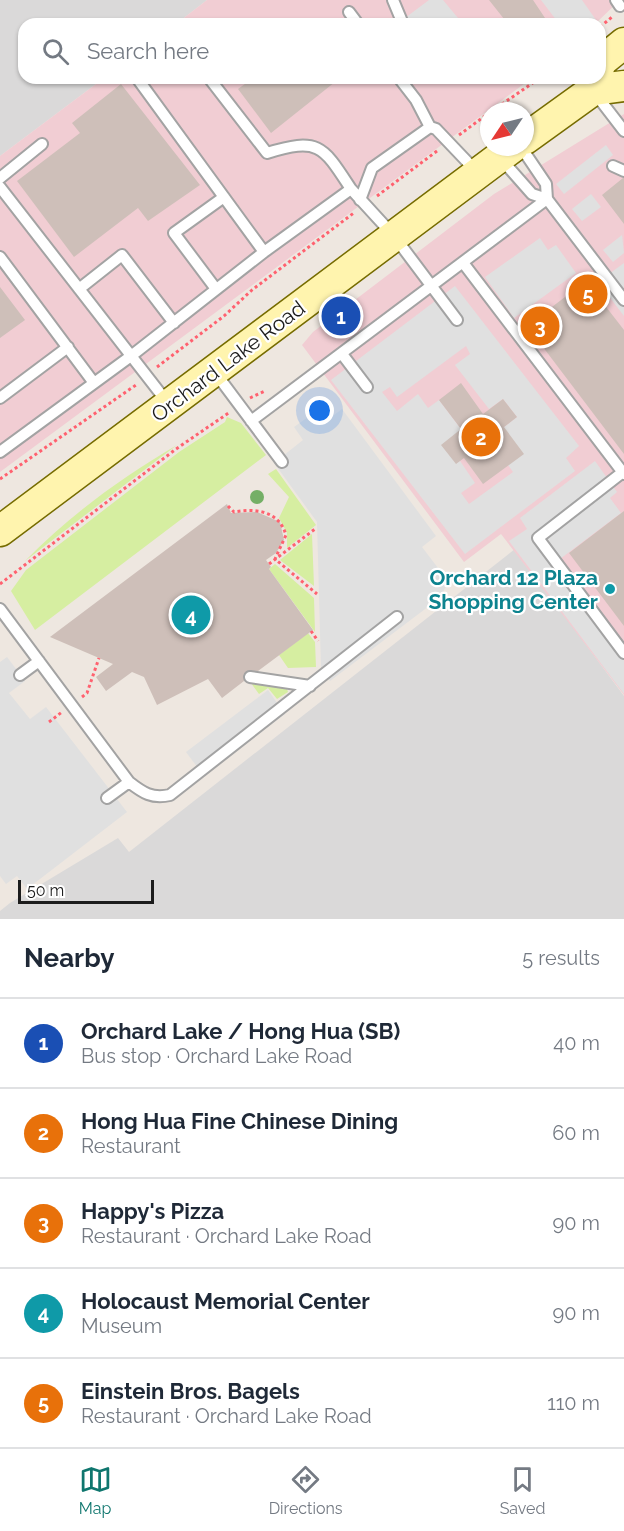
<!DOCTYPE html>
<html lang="en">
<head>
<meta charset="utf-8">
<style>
  :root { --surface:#fff; --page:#f6f6f7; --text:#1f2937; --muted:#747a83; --line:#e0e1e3; --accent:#0f766e }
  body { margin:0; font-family:Raleway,sans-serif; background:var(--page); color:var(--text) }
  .compass { position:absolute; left:480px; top:102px; width:54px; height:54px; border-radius:50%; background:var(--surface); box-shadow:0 2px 4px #0004; rotate:235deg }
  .scale { position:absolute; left:18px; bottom:15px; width:136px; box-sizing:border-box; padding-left:6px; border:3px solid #1c1c1c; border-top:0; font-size:16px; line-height:21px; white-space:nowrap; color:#1c1c1c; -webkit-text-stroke:4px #fff; paint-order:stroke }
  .you { position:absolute; left:320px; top:411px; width:21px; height:21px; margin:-15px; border:4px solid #fff; border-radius:50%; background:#1a73e8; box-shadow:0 0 0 9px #1a73e833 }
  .badge { display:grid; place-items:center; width:39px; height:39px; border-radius:50%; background:var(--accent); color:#fff; font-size:20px; font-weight:700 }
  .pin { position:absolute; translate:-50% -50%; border:3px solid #fff; box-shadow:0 2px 6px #0006 }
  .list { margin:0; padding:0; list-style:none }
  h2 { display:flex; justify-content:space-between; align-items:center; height:78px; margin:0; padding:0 24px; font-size:26px }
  h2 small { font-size:20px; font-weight:400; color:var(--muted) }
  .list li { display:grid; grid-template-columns:39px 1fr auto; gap:18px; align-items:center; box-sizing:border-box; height:90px; padding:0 24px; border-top:2px solid var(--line) }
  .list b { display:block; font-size:22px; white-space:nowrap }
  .list p { margin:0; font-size:20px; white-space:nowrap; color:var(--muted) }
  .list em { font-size:20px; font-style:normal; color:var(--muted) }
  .icon { flex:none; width:33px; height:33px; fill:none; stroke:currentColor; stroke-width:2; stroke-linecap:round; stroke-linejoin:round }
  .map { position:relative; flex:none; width:624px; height:919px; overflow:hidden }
  .search { position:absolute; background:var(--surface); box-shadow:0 2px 4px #0004; left:18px; right:18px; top:18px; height:66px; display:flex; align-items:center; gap:15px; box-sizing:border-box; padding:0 21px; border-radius:18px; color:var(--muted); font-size:22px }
  .sheet { height:528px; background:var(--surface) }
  nav { display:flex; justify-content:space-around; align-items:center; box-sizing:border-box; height:84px; border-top:2px solid var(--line); background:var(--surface); font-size:16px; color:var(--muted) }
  nav a { display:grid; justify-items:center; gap:3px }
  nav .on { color:var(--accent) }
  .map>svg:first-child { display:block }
  .residential { fill:#dad9d9 }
  .commercial { fill:#f1cdd3 }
  .grass { fill:#d6eea1 }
  .parking { fill:#e0e0e0; fill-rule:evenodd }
  .building { fill:#cebfb9 }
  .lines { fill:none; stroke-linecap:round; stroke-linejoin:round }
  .lane-casing { stroke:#a3a3a3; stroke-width:14 }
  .secondary-casing { stroke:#766c00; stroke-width:33 }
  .path { stroke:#ff616f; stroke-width:3; stroke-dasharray:3 3; stroke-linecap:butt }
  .lane { stroke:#fff; stroke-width:10 }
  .secondary { stroke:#fff4ae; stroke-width:30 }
  .tree { fill:#74af66 }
  .culture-dot { fill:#0f9aa8; stroke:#fff; stroke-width:2 }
  .labels { text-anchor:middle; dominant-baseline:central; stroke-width:4.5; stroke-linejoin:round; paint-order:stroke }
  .street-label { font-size:21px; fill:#1c1c1c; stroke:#fff }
  .culture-label { font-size:21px; font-weight:bold; fill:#0d838f; stroke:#fff; text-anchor:end }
</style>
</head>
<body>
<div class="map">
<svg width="624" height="919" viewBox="0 0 624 919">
  <rect width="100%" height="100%" fill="#eee7e0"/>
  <path class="residential" d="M0,0H207L176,24H24V78H104L0,156Z
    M515,549L624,696V919H0V911L10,903L118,838L129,852Z"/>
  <path class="commercial" d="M207,0H620L595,24H176Z
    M104,78H532L0,472V156Z
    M624,114V695L501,534L464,562L302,345L313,332L494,194Z"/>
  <path class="grass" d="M227,417L241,423L266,455L35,630L11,591L26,570L179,452L225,422Z
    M177,445L25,561C70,515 121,478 177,445Z
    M276,469L316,525L287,548V533L279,518L289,497L268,474Z
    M312,534L314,586L280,560Z
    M275,564L314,598L315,632L269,569Z
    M308,633L315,642L316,667L288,668L279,655Z
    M251,683L287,689L288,692L277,699L268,688L259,694Z"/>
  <path class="parking" d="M429,0H443L463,24H410L405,18Z
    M541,0H582L596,20L591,24H554L557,21Z
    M606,145L613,155L564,194L556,184Z
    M591,194L601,207L582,221L572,209Z
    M622,235L624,253L613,262L603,250Z
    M540,238L548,250L556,245L576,273L514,318L485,277Z
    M624,263V316L598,282Z
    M455,286L579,446L566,458L575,471L465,554L331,380ZM466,346L470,354L455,365L489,409L503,399L517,417L504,427L508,465L513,472L469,504L461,493L475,483L460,461L456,463L461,429L439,400L428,408L418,394L397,411L382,392L390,387L397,397Z
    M322,407L330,418L342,409L436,536L422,547L448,581L441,597L330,681L321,669L317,522L274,463L303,440L294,427Z
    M595,461L617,492L610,498L621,513L556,562L624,653V694L509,541L527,529L520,518Z
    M7,657L25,681L9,693L30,719L46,707L127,812L27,889L17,876L6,884L0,876V662Z
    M268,690L285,714L204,776L186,752Z"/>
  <path class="building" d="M489,0H533L549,24H508Z
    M253,78H340L271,133L238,89Z
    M121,84L200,185L148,221L138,208L74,257L17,181L80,133L72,123Z
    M623,178H624V224L602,195Z
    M586,281L624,330V454L527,326Z
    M0,287L25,320L0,338Z
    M461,383L483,414L503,399L517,417L504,427L524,454L483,484L464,458L456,464L441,445L461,429L439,400Z
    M227,504L231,513L257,512L280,522L284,540L276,553L266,560L271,567L269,569L313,630L258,671L245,672L244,681L222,698L208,679L157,705L144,677L132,672L106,691L96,677L113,664L50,637Z
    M624,511V626L569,553Z"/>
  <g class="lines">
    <g class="lane-casing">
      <path id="lane" d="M393,0L403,24
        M616,0L620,6
        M349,12L358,24
        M137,78L264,252L351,189L394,236L457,320
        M209,78L267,153C319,137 323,146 351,189
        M399,78L416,100L430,127
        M594,92L624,131
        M521,147L546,184L547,199
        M502,160L532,194L547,199L624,300
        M613,166L624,171
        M0,178L42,144
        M0,187L167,402
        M360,200L372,168L430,127L436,129L476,171
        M0,257L94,383
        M464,264L624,474
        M79,289L122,255L174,323
        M216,289L174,233L224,197
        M342,354L367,387
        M214,371L282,462
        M0,398L68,347
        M251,421L547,199
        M0,452L131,356L264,252
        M623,472L538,538L624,653
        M0,609L129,782C143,793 152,799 170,795L397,617
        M20,675L39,661
        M250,677L310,686
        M107,798L129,782"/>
    </g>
    <g class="secondary-casing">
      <path id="secondary" d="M600,65L602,61L624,43
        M525,139L593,90L624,86
        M0,531L513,147"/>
    </g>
    <path class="path" d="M600,27L612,17
      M492,111L540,78
      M459,135L489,113
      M377,196L437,151
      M157,367L224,316L252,290L355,212
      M250,398L265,391
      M0,479L136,385
      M228,506L234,512C256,508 279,511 286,535L275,559L317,594
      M269,564L315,529
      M0,584L176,449L230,412
      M311,631L318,641
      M82,697L87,693L99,658
      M49,722L62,712"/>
    <use href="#lane" class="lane"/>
    <use href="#secondary" class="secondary"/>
  </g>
  <circle class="tree" cx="257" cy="497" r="7"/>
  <circle class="culture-dot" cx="610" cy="589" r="6"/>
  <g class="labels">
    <g class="street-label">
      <text transform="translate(228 361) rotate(-37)">Orchard Lake Road</text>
    </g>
    <g class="culture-label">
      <text x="598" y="577">Orchard 12 Plaza<tspan x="598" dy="24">Shopping Center</tspan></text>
    </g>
  </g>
</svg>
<svg class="compass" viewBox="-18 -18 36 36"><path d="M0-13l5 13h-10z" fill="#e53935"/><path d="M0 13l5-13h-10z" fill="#747a83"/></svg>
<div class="scale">50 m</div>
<div class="you"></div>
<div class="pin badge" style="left:341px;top:316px;background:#1a4fb4">1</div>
<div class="pin badge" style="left:481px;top:437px;background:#e8710a">2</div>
<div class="pin badge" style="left:540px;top:326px;background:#e8710a">3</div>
<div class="pin badge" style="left:191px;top:615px;background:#0f9aa8">4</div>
<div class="pin badge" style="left:588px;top:294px;background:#e8710a">5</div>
<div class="search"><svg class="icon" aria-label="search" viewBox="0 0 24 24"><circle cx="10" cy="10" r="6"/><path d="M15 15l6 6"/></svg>Search here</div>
</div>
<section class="sheet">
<h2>Nearby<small>5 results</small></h2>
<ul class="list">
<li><span class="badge" style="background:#1a4fb4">1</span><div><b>Orchard Lake / Hong Hua (SB)</b><p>Bus stop · Orchard Lake Road</p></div><em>40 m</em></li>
<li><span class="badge" style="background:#e8710a">2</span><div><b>Hong Hua Fine Chinese Dining</b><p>Restaurant</p></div><em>60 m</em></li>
<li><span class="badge" style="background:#e8710a">3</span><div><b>Happy's Pizza</b><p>Restaurant · Orchard Lake Road</p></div><em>90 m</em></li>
<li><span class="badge" style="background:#0f9aa8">4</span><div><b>Holocaust Memorial Center</b><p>Museum</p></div><em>90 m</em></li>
<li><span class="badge" style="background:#e8710a">5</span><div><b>Einstein Bros. Bagels</b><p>Restaurant · Orchard Lake Road</p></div><em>110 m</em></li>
</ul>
</section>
<nav>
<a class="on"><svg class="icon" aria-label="map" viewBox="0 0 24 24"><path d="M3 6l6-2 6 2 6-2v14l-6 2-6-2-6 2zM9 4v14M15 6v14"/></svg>Map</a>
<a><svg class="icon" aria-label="directions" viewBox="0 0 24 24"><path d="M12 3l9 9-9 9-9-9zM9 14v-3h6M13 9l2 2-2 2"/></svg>Directions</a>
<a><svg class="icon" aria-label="saved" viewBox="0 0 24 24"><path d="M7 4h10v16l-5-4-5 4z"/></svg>Saved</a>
</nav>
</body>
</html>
